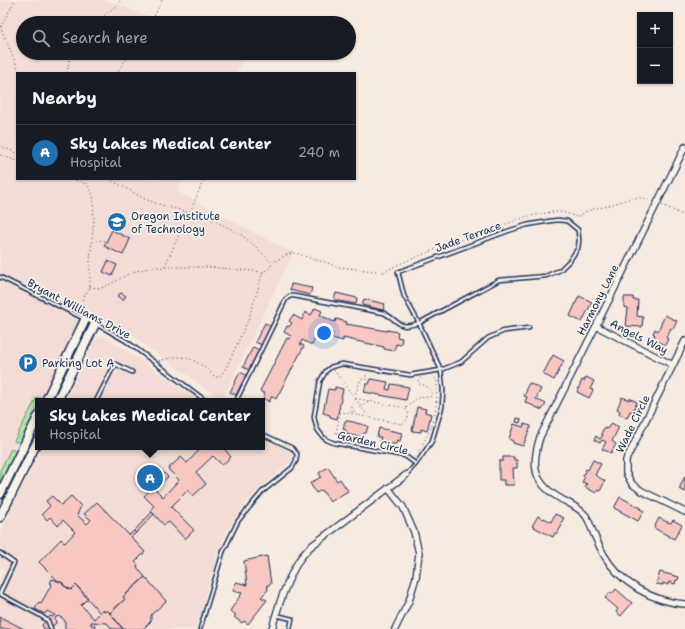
<!DOCTYPE html>
<html lang="en">
<head>
<meta charset="utf-8">
<style>
  :root { --surface:#171b24; --page:#20242c; --text:#f1f3f6; --muted:#9ea1a6; --line:#363941; --accent:#1f6fb2 }
  body { margin:0; font-family:"Shantell Sans",sans-serif; background:var(--page); color:var(--text) }
  .controls { position:absolute; right:12px; top:12px; display:grid; overflow:hidden; border-radius:0px; box-shadow:0 1px 3px #0004 }
  .controls button { width:36px; height:36px; display:grid; place-items:center; padding:0; border:0; border-bottom:1px solid var(--line); background:var(--surface); color:var(--text); font:20px sans-serif }
  .you { position:absolute; left:324px; top:333px; width:14px; height:14px; margin:-10px; border:3px solid #fff; border-radius:50%; background:#1a73e8; box-shadow:0 0 0 6px #1a73e833 }
  .badge { display:grid; place-items:center; width:26px; height:26px; border-radius:50%; background:var(--accent); color:#fff; font-size:13px; font-weight:700 }
  .pin { position:absolute; translate:-50% -50%; border:2px solid #fff; box-shadow:0 1px 4px #0006 }
  .popup { position:absolute; left:35px; top:398px; width:230px; height:52px; box-sizing:border-box; display:grid; place-content:center; border-radius:0px; background:var(--surface); filter:drop-shadow(0 1px 3px #0005); font-size:13px; white-space:nowrap; color:var(--muted) }
  .popup b { font-size:15px; color:var(--text) }
  .popup::after { content:''; position:absolute; left:50%; top:100%; margin-left:-8px; border:8px solid transparent; border-top-color:var(--surface) }
  .list { margin:0; padding:0; list-style:none }
  h2 { display:flex; justify-content:space-between; align-items:center; height:52px; margin:0; padding:0 16px; font-size:17px }
  h2 small { font-size:13px; font-weight:400; color:var(--muted) }
  .list li { display:grid; grid-template-columns:26px 1fr auto; gap:12px; align-items:center; box-sizing:border-box; height:56px; padding:0 16px; border-top:1px solid var(--line) }
  .list b { display:block; font-size:15px; white-space:nowrap }
  .list p { margin:0; font-size:13px; white-space:nowrap; color:var(--muted) }
  .list em { font-size:13px; font-style:normal; color:var(--muted) }
  .icon { flex:none; width:22px; height:22px; fill:none; stroke:currentColor; stroke-width:2; stroke-linecap:round; stroke-linejoin:round }
  .map { position:relative; flex:none; width:685px; height:629px; overflow:hidden }
  .search { position:absolute; background:var(--surface); box-shadow:0 1px 3px #0004; left:16px; top:16px; width:340px; height:44px; display:flex; align-items:center; gap:10px; box-sizing:border-box; padding:0 14px; border-radius:22px; color:var(--muted); font-size:15px }
  .panel { position:absolute; background:var(--surface); box-shadow:0 1px 3px #0004; left:16px; top:72px; width:340px; height:108px; border-radius:0px }
  .map>svg:first-child { display:block }
  .built { fill:#f3dcd5 }
  .grass { fill:url(#grass-tufts); stroke:#678a82 }
  .building { fill:#f8c7c2; stroke:#1b2f5e }
  .lines { fill:none; stroke-linecap:round; stroke-linejoin:round }
  .lane-casing { stroke:#1b2f5e; stroke-width:5.5 }
  .street-casing { stroke:#1b2f5e; stroke-width:8 }
  .secondary-casing { stroke:#1b2f5e; stroke-width:11 }
  .path { stroke:#1b2f5e; stroke-width:1; stroke-dasharray:1 3; stroke-linecap:butt }
  .lane { stroke:#f7f3e8; stroke-width:2.5 }
  .street { stroke:#f7f3e8; stroke-width:5.5 }
  .secondary { stroke:#f7f3e8; stroke-width:8 }
  .labels { text-anchor:middle; dominant-baseline:central; stroke-width:3.5; stroke-linejoin:round; paint-order:stroke }
  .poi-label { font-size:11px; fill:#1b2f5e; stroke:#f7f3e8; text-anchor:start }
  .street-label { font-size:11px; fill:#1b2f5e; stroke:#f7f3e8 }
</style>
</head>
<body>
<div class="map">
<svg width="685" height="629" viewBox="0 0 685 629">
  <defs>
    <pattern id="grass-tufts" width="24" height="20" patternUnits="userSpaceOnUse"><rect width="24" height="20" fill="#b3e6a7"/><path d="M3 7l-1-3M5 7V3M7 7l1-3M15 17l-1-3M17 17v-4M19 17l1-3" fill="none" stroke="#99c692"/></pattern>
  </defs>
  <rect width="100%" height="100%" fill="#f7eae0"/>
  <filter id="ink" filterUnits="userSpaceOnUse"><feTurbulence type="fractalNoise" baseFrequency=".025" numOctaves="2"/><feDisplacementMap in="SourceGraphic" scale="8" xChannelSelector="R" yChannelSelector="G"/><feConvolveMatrix kernelMatrix="1 2 1 2 8 2 1 2 1" color-interpolation-filters="sRGB"/></filter>
  <g filter="url(#ink)">
    <path class="built" d="M0,0H106L165,23H23V53H241L245,55L236,73H17V179H182L176,191L293,253L222,400L127,332L85,310L41,401H38V407L0,485Z
      M105,337L111,340L200,401H65L94,342L98,338Z
      M262,438L283,447L289,451L292,456V461L259,489L246,503L234,519L225,535L217,554L196,629H0V579L5,570L0,567V532L42,447H262Z"/>
    <path class="grass" d="M37,397L41,399V401H38V407L21,441L19,443L14,441Z
      M11,449L15,451L16,452L0,483V470Z"/>
    <path class="building" d="M112,230L130,239L123,255L104,246Z
      M108,261L117,265L112,276L103,272Z
      M291,284L312,288L310,295L290,290Z
      M121,293L126,296L123,300L117,296Z
      M336,293L357,298L356,304L334,300Z
      M579,296L592,302L582,322L570,316Z
      M624,297H633V300H638L637,316L643,317L642,327L626,326L628,308L624,307Z
      M364,299L385,304L383,310L362,305Z
      M315,308L322,311L320,315L332,321L335,322L336,319L347,322L346,324L387,331V330L398,332L397,337L402,338L401,345L396,344L394,351L384,349V347L343,338V341L332,338L333,333L327,332L325,334L319,331L312,345L302,340L300,344L304,346L276,399L272,396L269,402L263,398L265,394L260,391L287,338L289,339L291,336L284,332L287,326L289,327L292,323L289,321L293,315L302,320L305,312L311,315Z
      M665,315L677,321L673,329L671,328L666,338L668,339L665,345L653,339L655,335L653,334L655,329L658,331Z
      M265,323L271,326L262,345L255,342Z
      M253,347L259,350L249,370L243,367Z
      M553,355L564,361L554,380L543,374Z
      M240,372L246,375L236,395L230,392Z
      M586,377L594,381L590,389L593,390L589,398L577,392L582,380L584,381Z
      M371,379L388,382L386,389L390,390L391,384L409,387L406,400L364,392L366,384H369Z
      M529,383L541,389L536,399L546,404L542,410L525,402L527,397L524,396L527,390L526,389Z
      M335,387L343,389L337,419L330,417V415L323,413L328,389L335,390Z
      M622,397L629,400V398L637,402L633,412L630,411L627,418L619,414L620,411L617,409Z
      M417,407L426,409L425,412L431,414L427,431L421,429V432L412,431Z
      M517,418L521,419L520,423L516,422Z
      M345,421H349L368,426L366,433H364L363,438L346,434V430L343,429Z
      M611,423L619,427L612,441L616,444L611,453L602,449L606,442L602,440L600,443L594,440L596,436L600,439L603,435L601,434L604,428L607,429Z
      M514,424L523,427L524,424L531,426L523,446L513,443V441L509,439Z
      M379,428L402,433L400,441L397,440L396,444H394L380,442L381,437H377Z
      M202,447H223L231,457L222,465L213,456L196,472L206,484L193,496L188,490L171,507L194,530L185,539L169,522L164,525L150,510L154,506L144,496L153,487L163,497L179,480L168,469L181,457L187,463Z
      M503,457H514V460H517V468H513L514,485H504V480H499V461H503Z
      M593,460L601,464L595,475L605,481L600,491L597,490L596,493L585,487L587,484L582,482L585,477L583,476L586,469L588,470Z
      M328,467L337,481L340,479L348,491L330,502L322,490L316,493L310,483L321,477L319,473Z
      M159,468L168,477L158,485L149,476Z
      M685,476V492L679,489Z
      M52,496L61,505L71,496L81,506L77,515L87,524L91,520L84,514L97,502L129,535L134,531L136,533L131,537L145,552L135,562L138,565L137,567L145,577L123,597L125,599L110,613L107,610L105,612L103,610L100,613L76,585L71,590L63,585V583L58,581L39,562L61,539L65,543L75,532L63,520L58,526L50,517L47,520L42,514L50,506L46,501Z
      M620,497L641,508L640,509L644,511L638,521L614,508Z
      M152,512L154,514L136,533L134,531Z
      M555,514L564,518L560,524L562,525L557,534L555,533L553,537L532,526L538,516L543,519L544,518L551,522Z
      M659,518L667,522H668L671,523L673,520L682,525L674,539L654,528Z
      M267,556L271,584L267,585L268,590L261,597L267,600L248,624L244,621L242,623L234,617L236,615L230,611L242,593L233,591L236,582L247,585L244,561Z
      M660,572L679,577L678,580H676L675,584L669,582L668,585L663,583V585L656,584Z
      M145,577L166,601L151,615V621L143,629H123L110,613L125,599L123,597Z
      M52,579L63,583V585L71,590L76,585L88,598L81,605L94,619L103,610L105,612L107,610L123,629H112L107,623L91,622V625H95L94,629H65V621L61,617L57,616L55,619L56,623L49,629H44L42,625L50,616L53,617L55,615L47,611L45,614L35,609L39,602L41,603L52,584L50,583Z
      M616,589L632,603L621,616L616,612L618,609L605,598L611,592L612,594Z
      M0,617L24,629H0Z"/>
    <g class="lines">
      <g class="lane-casing">
        <path id="lane" d="M0,277L107,330L126,341L206,401
          M96,401L115,364L132,372
          M236,401L286,299L290,296H294L384,313C401,322 397,330 419,323L499,280L546,276L560,270L570,260L578,248L579,240L578,230L567,221L558,220L550,221L527,225L508,231L398,272L404,296L419,323L441,370L443,390L442,407L432,441L416,464L406,475
          M416,464L405,456L334,443L327,440L323,437L317,429L314,417L320,381L326,371L331,367L342,364L410,375L441,370L461,362L488,338L504,331L529,328
          M0,553L14,563L0,593
          M0,594L41,616L48,621L51,629
          M276,615L292,619L290,629
          M200,629L223,552L238,521L262,492L292,468L296,461L297,454L292,448L262,434"/>
      </g>
      <g class="street-casing">
        <path id="street" d="M685,147L596,326L540,437C531,466 533,483 561,499C570,504 580,508 586,516C588,519 590,524 591,527C595,537 599,546 604,555C620,583 653,602 685,604
          M596,326L673,365
          M685,341L626,460V473L632,484L642,491L685,512
          M388,488L403,507L414,532L419,553L416,577L409,601L395,629
          M272,629C278,606 286,582 298,562C301,556 306,552 310,547L406,475"/>
      </g>
      <g class="secondary-casing">
        <path id="secondary" d="M46,401L85,320
          M57,401L95,324
          M0,494L38,417
          M0,517L38,440"/>
      </g>
      <path class="path" d="M95,23L116,6L121,0
        M151,23L162,0
        M0,26L20,73
        M1,27L15,0
        M67,73L69,60L71,53
        M117,73L130,53
        M0,146L17,153
        M0,155L17,161
        M72,179L86,184
        M109,179L145,199L158,204L201,216L211,219L223,225L240,234L254,245L272,263L270,268L263,272
        M662,205L685,216
        M92,242L103,240L109,242
        M272,263L286,255L293,253L299,254L315,260L325,262L338,267L384,272L397,265L438,248L479,234L491,229L512,222L525,217L550,212H562L577,217C581,215 586,211 591,210C595,208 599,208 603,207C624,202 629,194 652,200
        M165,266L181,230L190,212L204,179
        M90,287L99,288L105,287L132,272L153,267H209L263,272
        M76,310L90,287V260L94,219L93,195L85,179
        M159,361C177,355 188,355 204,367C208,370 211,374 216,377H219L222,374L227,366L249,318L257,292L263,272
        M334,370L368,416
        M354,397L361,379L366,380V375
        M406,408L417,398L430,397L432,395C431,388 426,385 419,384L418,381L419,379L421,378
        M336,433L340,414L342,412L402,424C408,420 411,415 405,408L354,398L352,406V413L370,401
        M414,457C425,442 434,424 436,406C437,397 437,389 437,380L432,376"/>
      <use href="#lane" class="lane"/>
      <use href="#street" class="street"/>
      <use href="#secondary" class="secondary"/>
    </g>
  </g>
  <defs>
    <g id="university-disc" transform="scale(1)"><circle r="9.5" fill="#1f6fb2" stroke="#f7f3e8"/><path d="M0-5L7-2L0 1L-7-2ZM-4 1L0 2.5L4 1V4Q0 6-4 4Z" fill="#fff"/></g>
    <g id="parking-disc" transform="scale(1)"><circle r="9.5" fill="#1f6fb2" stroke="#f7f3e8"/><path d="M-3.5-5.5H1a3.5 3.5 0 0 1 0 7H-1V5.5H-3.5ZM-1-3.4V-.6H.8a1.4 1.4 0 0 0 0-2.8Z" fill="#fff"/></g>
  </defs>
  <g fill-rule="evenodd">
    <use href="#university-disc" x="117" y="222"/>
    <use href="#parking-disc" x="28" y="363"/>
  </g>
  <g class="labels">
    <g class="poi-label">
      <text x="131" y="216">Oregon Institute<tspan x="131" dy="13">of Technology</tspan></text>
      <text x="42" y="363">Parking Lot A</text>
    </g>
    <g class="street-label">
      <text transform="translate(468 237) rotate(-20)">Jade Terrace</text>
      <text transform="translate(598 300) rotate(-63)">Harmony Lane</text>
      <text transform="translate(79 309) rotate(28)">Bryant Williams Drive</text>
      <text transform="translate(639 337) rotate(27)">Angels Way</text>
      <text transform="translate(633 424) rotate(-64)">Wade Circle</text>
      <text transform="translate(373 443) rotate(13)">Garden Circle</text>
    </g>
  </g>
</svg>
<div class="controls">
<button>+</button>
<button>−</button>
</div>
<div class="you"></div>
<div class="pin badge" style="left:150px;top:478px">A</div>
<div class="popup"><b>Sky Lakes Medical Center</b>Hospital</div>
<div class="search"><svg class="icon" aria-label="search" viewBox="0 0 24 24"><circle cx="10" cy="10" r="6"/><path d="M15 15l6 6"/></svg>Search here</div>
<section class="panel">
<h2>Nearby<small></small></h2>
<ul class="list">
<li><span class="badge">A</span><div><b>Sky Lakes Medical Center</b><p>Hospital</p></div><em>240 m</em></li>
</ul>
</section>
</div>
</body>
</html>
